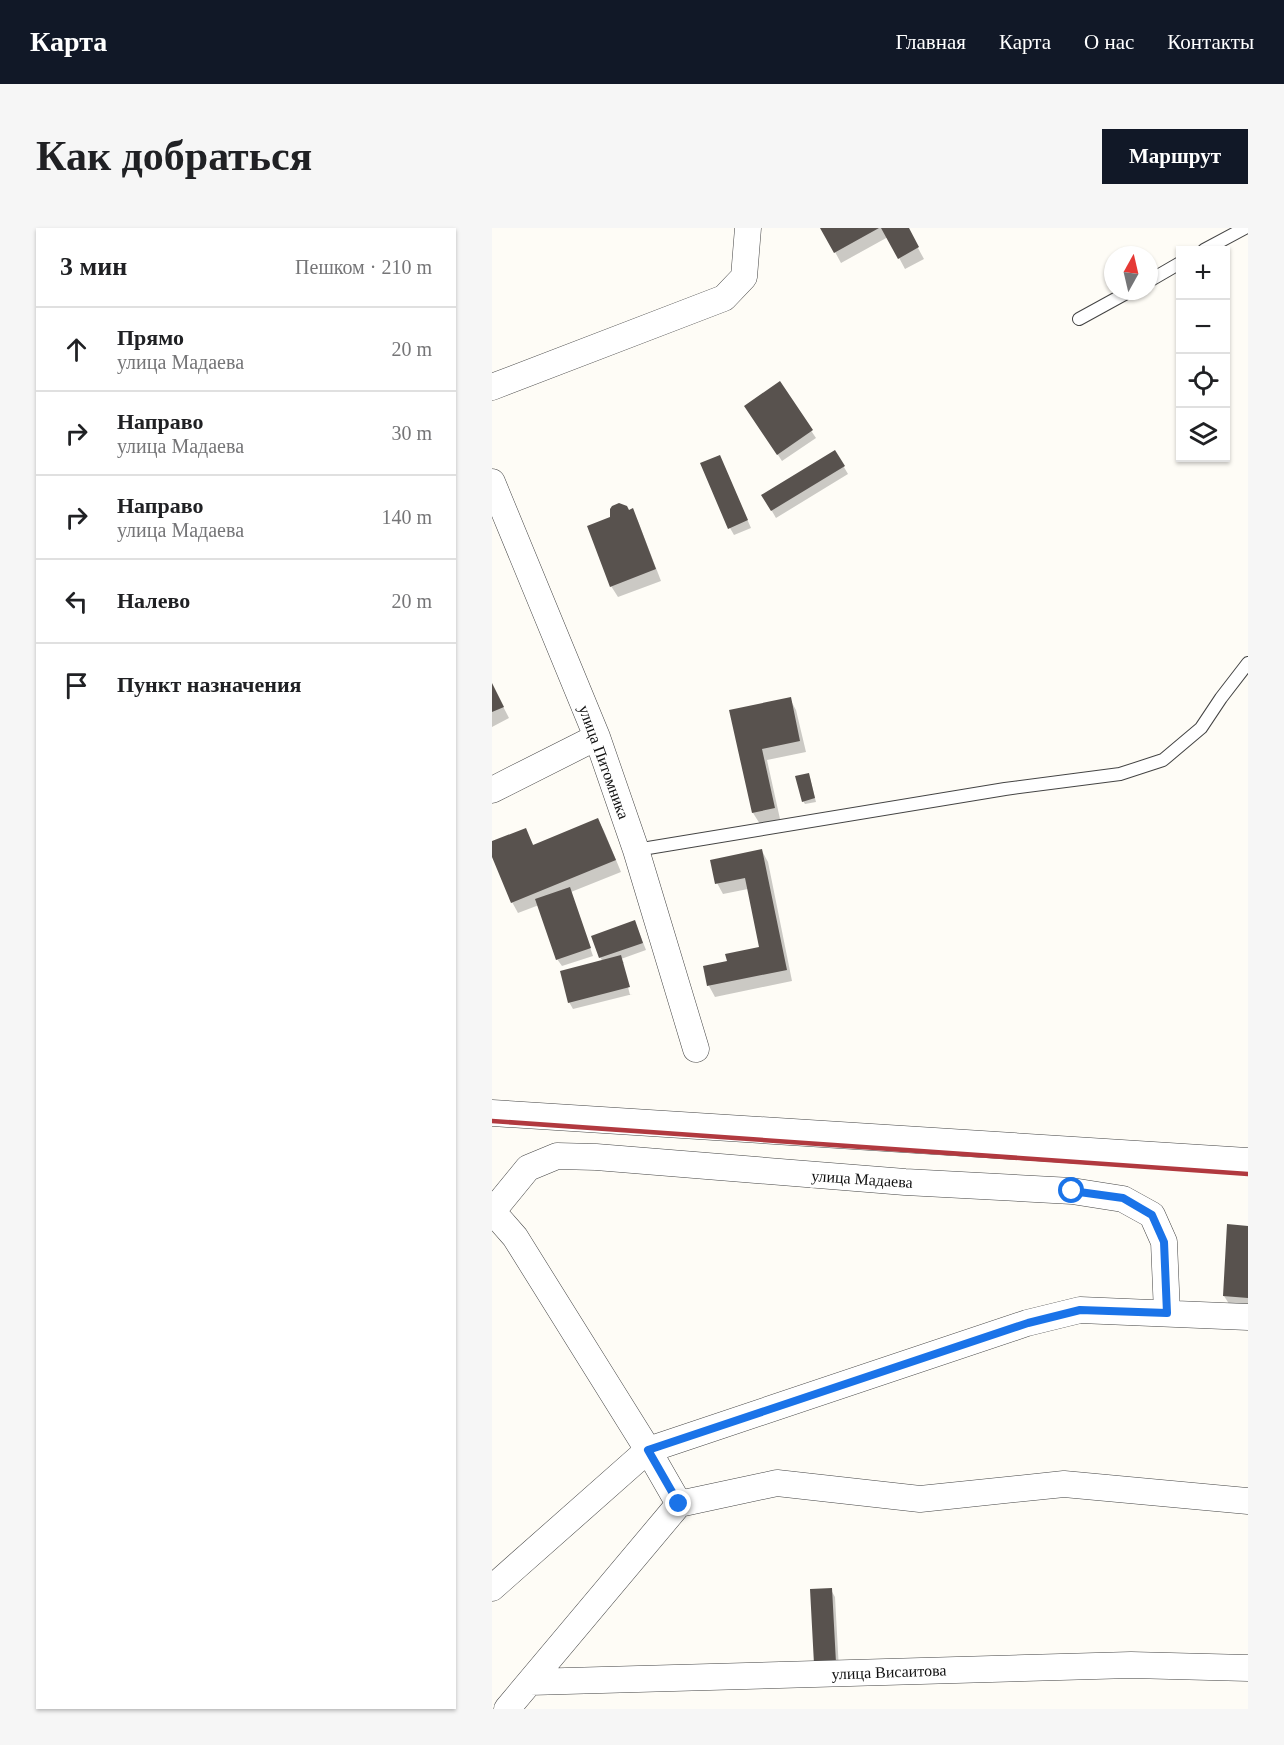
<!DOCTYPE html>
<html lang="ru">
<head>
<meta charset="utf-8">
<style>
  :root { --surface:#fff; --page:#f6f6f6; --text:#202124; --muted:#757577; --line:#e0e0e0; --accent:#111827 }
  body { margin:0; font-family:"Times New Roman",serif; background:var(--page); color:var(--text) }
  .controls { position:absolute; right:18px; top:18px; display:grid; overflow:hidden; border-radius:0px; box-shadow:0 2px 4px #0004 }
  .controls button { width:54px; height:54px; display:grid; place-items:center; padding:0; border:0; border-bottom:2px solid var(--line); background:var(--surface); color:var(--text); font:30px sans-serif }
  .compass { position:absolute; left:612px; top:18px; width:54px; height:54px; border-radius:50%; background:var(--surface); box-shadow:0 2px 4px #0004; rotate:8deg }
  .stop { position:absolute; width:18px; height:18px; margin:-14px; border:4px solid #1a73e8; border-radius:50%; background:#fff }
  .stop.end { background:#1a73e8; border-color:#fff; box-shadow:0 2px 6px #0008 }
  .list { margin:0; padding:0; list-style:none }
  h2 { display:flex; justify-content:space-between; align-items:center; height:78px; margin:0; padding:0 24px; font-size:26px }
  h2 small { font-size:20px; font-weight:400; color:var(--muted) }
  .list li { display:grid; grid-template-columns:39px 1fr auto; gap:18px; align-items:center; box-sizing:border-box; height:84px; padding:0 24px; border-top:2px solid var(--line) }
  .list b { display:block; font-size:22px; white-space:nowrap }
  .list p { margin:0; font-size:20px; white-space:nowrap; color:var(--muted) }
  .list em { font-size:20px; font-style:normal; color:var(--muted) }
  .icon { flex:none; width:33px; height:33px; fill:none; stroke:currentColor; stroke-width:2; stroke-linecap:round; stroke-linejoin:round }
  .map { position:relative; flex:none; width:756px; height:1481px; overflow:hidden; border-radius:0px }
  header { display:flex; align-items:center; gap:36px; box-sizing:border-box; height:84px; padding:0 30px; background:var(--accent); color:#fff }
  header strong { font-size:28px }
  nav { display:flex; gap:33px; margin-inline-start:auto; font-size:21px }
  .intro { display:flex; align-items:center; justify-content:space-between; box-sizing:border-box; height:144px; padding:0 36px }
  h1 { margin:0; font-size:42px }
  .button { padding:15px 27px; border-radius:0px; background:var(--accent); color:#fff; font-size:21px; font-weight:700 }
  main { display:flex; gap:36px; padding:0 36px }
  aside { flex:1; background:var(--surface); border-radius:0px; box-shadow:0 2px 4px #0004 }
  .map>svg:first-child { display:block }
  .shadow { fill:#0003 }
  .building { fill:#58524e }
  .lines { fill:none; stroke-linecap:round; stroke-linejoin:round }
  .service-casing { stroke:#444; stroke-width:14 }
  .minor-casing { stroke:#444; stroke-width:27 }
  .service { stroke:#fff; stroke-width:12 }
  .minor { stroke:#fff; stroke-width:26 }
  .rail { stroke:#b1393f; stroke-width:4.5 }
  .route { stroke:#1a73e8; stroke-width:8 }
  .labels { text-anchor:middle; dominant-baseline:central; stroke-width:6; stroke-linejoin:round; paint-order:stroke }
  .street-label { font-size:16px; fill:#111; stroke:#fff }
</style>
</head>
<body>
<header>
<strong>Карта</strong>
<nav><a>Главная</a><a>Карта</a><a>О нас</a><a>Контакты</a></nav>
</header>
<div class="intro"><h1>Как добраться</h1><a class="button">Маршрут</a></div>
<main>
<aside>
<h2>3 мин<small>Пешком · 210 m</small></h2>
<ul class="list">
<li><svg class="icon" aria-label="ahead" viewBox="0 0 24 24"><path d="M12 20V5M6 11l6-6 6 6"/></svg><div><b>Прямо</b><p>улица Мадаева</p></div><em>20 m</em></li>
<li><svg class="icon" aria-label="right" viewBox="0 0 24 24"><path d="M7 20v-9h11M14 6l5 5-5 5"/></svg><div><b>Направо</b><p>улица Мадаева</p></div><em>30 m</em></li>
<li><svg class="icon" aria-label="right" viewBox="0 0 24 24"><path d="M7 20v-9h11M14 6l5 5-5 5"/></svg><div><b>Направо</b><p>улица Мадаева</p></div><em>140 m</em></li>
<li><svg class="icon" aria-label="left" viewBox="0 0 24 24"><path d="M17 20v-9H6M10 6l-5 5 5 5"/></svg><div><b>Налево</b></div><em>20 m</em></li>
<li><svg class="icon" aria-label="arrive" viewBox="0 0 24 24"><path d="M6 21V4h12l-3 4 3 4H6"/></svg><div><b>Пункт назначения</b></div></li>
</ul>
</aside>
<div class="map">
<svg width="756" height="1481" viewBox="0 0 756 1481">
  <rect width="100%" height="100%" fill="#fefcf6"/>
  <path class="shadow" d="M330,0H415L432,31L413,41L396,9L349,35Z
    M288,156L324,210L290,233L258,185Z
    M343,224L356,246L284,290L271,268Z
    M231,236L259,300L242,307L238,300Z
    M140,282L146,293L169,353L126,369L119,358L137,283Z
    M0,457L17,490L0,499Z
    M298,471L304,482L314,524L275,532L288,591L268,596L261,585L239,484Z
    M318,550L324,574L313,576L311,573Z
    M106,592L112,603L129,644L79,664L101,728L70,738L65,731L47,677L26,685L20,674L0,625V615L33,601L42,618Z
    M270,623L276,634L300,753L223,769L217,758L236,734L269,721L256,661L231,666L225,655Z
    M143,694L154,722L129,731L132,735H130L138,767L141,766L81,781L77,774L111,734L108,729Z
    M756,999V1080L739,1079L732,1068Z
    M339,1362L343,1369L347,1442L328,1443Z"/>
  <path class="building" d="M328,0H387L342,25Z
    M389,0H417L427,19L406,31Z
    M288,153L321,202L285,227L252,178Z
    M343,222L353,238L279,283L269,267Z
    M228,227L256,292L236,301L208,235Z
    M127,275L135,278L137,282L141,280L164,341L118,359L95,298L118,289V281L120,278Z
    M0,455L12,479L0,484Z
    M299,469L308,513L270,521L283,580L260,585L237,482Z
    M317,545L323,570L310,574L303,548Z
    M106,590L124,632L19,675L0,629V613L34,600L41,617Z
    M270,621L295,742L215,758L211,738L235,733L233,726L267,719L253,650L223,656L218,632Z
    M78,659L99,720L64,732L43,671Z
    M143,692L151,715L107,730L99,708Z
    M129,727L138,759L76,775L68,743Z
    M735,996L756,998V1070L731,1068Z
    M340,1360L344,1435L322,1436L318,1361Z"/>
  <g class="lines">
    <g class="service-casing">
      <path id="service" d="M712,22L753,0
        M657,53L688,35
        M587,91L638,63
        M144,622L513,561L628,546L671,532L709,500L729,470L756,435"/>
    </g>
    <g class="minor-casing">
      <path id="minor" d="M0,159L232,70L252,49L256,0
        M0,254L105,509L144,622L204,821
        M0,562L105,509
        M0,885L756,933
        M0,984L36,940L65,928L104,929L413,954L580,963L631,971L660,987L672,1014L675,1085
        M0,986L1,984L23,1009L156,1222L187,1276L15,1481
        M187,1276L285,1255L428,1271L572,1256L756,1273
        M0,1360L156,1222L535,1095L588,1082L756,1089
        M38,1454L639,1437L756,1440"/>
    </g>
    <use href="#service" class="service"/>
    <use href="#minor" class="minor"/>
    <path class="rail" d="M0,893L756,946"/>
  </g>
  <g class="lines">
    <path class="route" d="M187,1276L156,1222L536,1095L588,1082L675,1085L672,1014L660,987L631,970L580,963"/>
  </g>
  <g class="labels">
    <g class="street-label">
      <text transform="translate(112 534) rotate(70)">улица Питомника</text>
      <text transform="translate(370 951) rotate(4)">улица Мадаева</text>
      <text transform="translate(397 1444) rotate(-2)">улица Висаитова</text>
    </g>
  </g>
</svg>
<div class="controls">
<button>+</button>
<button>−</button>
<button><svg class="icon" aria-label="locate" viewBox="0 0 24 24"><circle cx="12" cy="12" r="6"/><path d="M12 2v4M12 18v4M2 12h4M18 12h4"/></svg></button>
<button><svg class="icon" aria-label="layers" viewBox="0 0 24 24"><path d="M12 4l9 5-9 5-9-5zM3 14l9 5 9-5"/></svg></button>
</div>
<svg class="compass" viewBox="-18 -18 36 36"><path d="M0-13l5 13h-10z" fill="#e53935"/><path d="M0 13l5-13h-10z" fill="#757577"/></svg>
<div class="stop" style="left:580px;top:963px"></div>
<div class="stop end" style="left:187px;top:1276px"></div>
</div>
</main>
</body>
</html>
